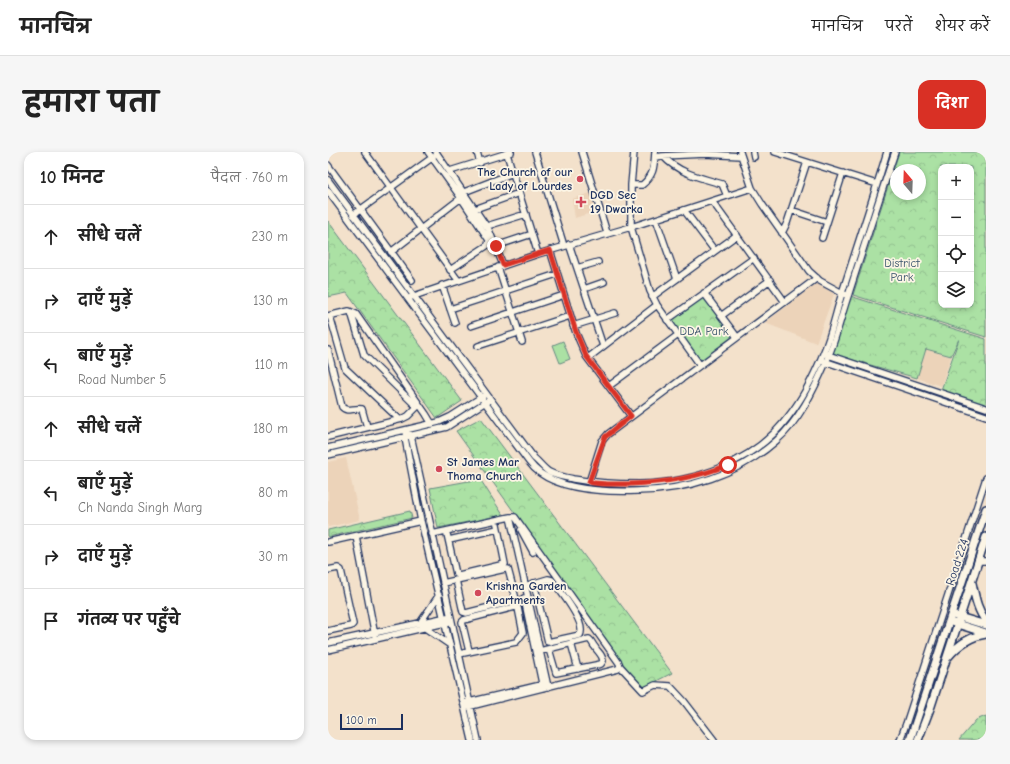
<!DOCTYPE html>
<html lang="hi">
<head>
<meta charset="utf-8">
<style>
  :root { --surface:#fff; --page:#f6f6f6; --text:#222; --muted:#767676; --line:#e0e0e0; --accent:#d93025 }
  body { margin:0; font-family:"Comic Neue","Playpen Sans Deva",sans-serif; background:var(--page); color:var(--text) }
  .controls { position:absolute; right:12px; top:12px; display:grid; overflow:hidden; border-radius:8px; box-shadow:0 2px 6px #0003 }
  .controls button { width:36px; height:36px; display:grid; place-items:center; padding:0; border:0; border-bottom:1px solid var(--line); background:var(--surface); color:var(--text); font:20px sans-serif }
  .compass { position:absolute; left:562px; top:12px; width:36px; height:36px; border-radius:50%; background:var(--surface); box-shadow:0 2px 6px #0003; rotate:341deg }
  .scale { position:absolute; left:12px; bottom:10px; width:63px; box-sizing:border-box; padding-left:4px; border:2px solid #1b2f5e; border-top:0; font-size:11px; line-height:14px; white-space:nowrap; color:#1b2f5e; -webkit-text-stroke:3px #fcf5e5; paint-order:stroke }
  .stop { position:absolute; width:12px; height:12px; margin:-9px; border:3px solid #d93025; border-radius:50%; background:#fff }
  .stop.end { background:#d93025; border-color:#fff; box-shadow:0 1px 4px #0008 }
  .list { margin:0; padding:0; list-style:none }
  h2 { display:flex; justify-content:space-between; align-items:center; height:52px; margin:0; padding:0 16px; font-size:17px }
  h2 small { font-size:13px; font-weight:400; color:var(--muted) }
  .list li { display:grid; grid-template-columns:26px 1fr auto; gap:12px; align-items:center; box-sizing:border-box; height:64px; padding:0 16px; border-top:1px solid var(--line) }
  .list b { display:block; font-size:15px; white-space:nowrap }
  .list p { margin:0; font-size:13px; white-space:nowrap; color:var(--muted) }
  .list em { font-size:13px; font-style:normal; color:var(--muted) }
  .icon { flex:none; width:22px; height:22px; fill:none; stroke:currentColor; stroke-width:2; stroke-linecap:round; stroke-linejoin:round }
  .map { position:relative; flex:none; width:658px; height:588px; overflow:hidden; border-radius:12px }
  header { display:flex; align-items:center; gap:24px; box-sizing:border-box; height:56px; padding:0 20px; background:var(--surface); border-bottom:1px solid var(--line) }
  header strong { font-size:19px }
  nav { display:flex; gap:22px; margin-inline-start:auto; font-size:14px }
  .intro { display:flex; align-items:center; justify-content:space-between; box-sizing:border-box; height:96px; padding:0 24px }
  h1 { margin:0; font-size:28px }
  .button { padding:10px 18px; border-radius:12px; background:var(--accent); color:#fff; font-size:14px; font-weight:700 }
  main { display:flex; gap:24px; padding:0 24px }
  aside { flex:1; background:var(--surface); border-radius:12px; box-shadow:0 2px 6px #0003 }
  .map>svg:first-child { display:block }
  .built { fill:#ecd3b9 }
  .forest { fill:url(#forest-crowns); stroke:#638881; fill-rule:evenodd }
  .pitch { fill:#abe1a4; stroke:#638881 }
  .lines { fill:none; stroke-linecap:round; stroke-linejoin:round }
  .minor-casing { stroke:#1b2f5e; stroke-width:8 }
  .major-casing { stroke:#1b2f5e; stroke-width:10 }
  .minor { stroke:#fcf5e5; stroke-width:5.5 }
  .major { stroke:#fcf5e5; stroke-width:7 }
  .route { stroke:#d93025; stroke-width:5 }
  .poi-dot { fill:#d1495b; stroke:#fcf5e5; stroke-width:1.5 }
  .labels { text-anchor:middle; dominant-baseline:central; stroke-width:3.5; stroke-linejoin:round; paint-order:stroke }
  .poi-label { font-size:12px; font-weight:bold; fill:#1b2f5e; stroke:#fcf5e5; text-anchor:start }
  .park-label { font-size:12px; fill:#38536c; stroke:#fcf5e5 }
  .street-label { font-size:12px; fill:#1b2f5e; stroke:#fcf5e5 }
</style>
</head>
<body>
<header>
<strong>मानचित्र</strong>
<nav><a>मानचित्र</a><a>परतें</a><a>शेयर करें</a></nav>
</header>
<div class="intro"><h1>हमारा पता</h1><a class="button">दिशा</a></div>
<main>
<aside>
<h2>10 मिनट<small>पैदल · 760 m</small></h2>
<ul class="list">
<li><svg class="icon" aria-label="ahead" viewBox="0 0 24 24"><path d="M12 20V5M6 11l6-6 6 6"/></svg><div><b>सीधे चलें</b></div><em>230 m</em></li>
<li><svg class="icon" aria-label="right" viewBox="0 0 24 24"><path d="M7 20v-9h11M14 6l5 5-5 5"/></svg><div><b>दाएँ मुड़ें</b></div><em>130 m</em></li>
<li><svg class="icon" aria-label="left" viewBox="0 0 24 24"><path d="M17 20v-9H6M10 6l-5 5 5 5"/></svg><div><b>बाएँ मुड़ें</b><p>Road Number 5</p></div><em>110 m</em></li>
<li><svg class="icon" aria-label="ahead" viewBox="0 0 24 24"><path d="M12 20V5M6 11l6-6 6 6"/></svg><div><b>सीधे चलें</b></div><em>180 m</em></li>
<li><svg class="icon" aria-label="left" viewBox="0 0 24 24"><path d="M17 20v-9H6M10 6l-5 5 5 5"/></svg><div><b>बाएँ मुड़ें</b><p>Ch Nanda Singh Marg</p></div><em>80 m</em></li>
<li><svg class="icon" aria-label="right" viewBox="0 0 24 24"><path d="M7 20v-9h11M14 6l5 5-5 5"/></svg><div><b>दाएँ मुड़ें</b></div><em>30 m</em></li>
<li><svg class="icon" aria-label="arrive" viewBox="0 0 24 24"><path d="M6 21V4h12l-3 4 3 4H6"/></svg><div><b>गंतव्य पर पहुँचे</b></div></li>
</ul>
</aside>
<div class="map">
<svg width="658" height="588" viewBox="0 0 658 588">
  <defs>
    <pattern id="forest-crowns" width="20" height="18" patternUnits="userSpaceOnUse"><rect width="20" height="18" fill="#abe1a4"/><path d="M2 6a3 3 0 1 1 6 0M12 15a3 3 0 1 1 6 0" fill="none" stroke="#93c190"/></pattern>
  </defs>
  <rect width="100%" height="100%" fill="#f3e1cb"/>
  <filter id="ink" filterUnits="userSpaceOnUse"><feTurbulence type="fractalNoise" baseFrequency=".025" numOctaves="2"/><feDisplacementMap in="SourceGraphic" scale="8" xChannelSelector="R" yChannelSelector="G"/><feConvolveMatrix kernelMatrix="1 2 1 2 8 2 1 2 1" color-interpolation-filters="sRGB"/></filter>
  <g filter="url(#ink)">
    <path class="built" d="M265,40L266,60L247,66L244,47Z
      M489,131L506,142L488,191L437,171Z
      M598,197L623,205L613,234L589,226Z
      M18,306L32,368L0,375V310Z"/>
    <path class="forest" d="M571,0H658V185L525,143ZM613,15H643V153H613ZM568,18H592V42H568Z
      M0,69L134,249L109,266L19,141L0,145Z
      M376,143L408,183L372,211L340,168Z
      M522,144L658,187V254L613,238L631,187L623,204L598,197L589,226L503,202Z
      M153,266L344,521L313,537L128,279Z
      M152,327L175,363L110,376L102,336Z
      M82,359L84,366L0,385V378Z
      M658,564V588H631L648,568Z"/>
    <path class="pitch" d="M235,189L242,207L232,211L225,193Z"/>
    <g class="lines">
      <g class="minor-casing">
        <path id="minor" d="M37,0L130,128
          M100,0L133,46L161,88L160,93L122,118
          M108,0L161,78L175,113
          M149,0L152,11
          M207,0L236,94
          M254,0L279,81
          M306,0L303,33V75L322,139L329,153L372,213
          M412,0L424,36L434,52L481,119L492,129L516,142
          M425,0L426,5
          M447,0L549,32
          M179,2L210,102
          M334,4L377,2L413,4
          M327,5L335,4C350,21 373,26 394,32L399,44
          M0,13L84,128
          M122,19L183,0
          M0,28L206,306C211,310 215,316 221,320C228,324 237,325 245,327C267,331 288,332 311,332C366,331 426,311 460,265C475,246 486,224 495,202C504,182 508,159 515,138C530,92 545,46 559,0
          M303,33H314C326,23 326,16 327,0
          M0,39L201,310C204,314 208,318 212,321C237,339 279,340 309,339C359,338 410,323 448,289C471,269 486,238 498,210C508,188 513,164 521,141C536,94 551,47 567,0
          M136,40L185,21
          M384,49L457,150
          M147,57L191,41
          M356,58L387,99
          M463,58L499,70
          M25,63L105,5
          M328,67L349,127
          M159,74L198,62
          M454,81L459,71L479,10
          M494,86L515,21
          M241,92L275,194
          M168,94L204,82
          M222,98L248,181L258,204L303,264
          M63,100L133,46
          M170,115L194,190
          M249,116L270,110
          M114,133L127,171
          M256,137L276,130
          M376,141L409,185
          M83,145L210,102L303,75L424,36
          M324,145L409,83
          M122,157L229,122
          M23,160L36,203L89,255
          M0,164L21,159L28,162L98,262L104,272
          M2,164L17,216L71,267
          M393,164L442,128
          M339,168L426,106
          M143,174L236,143
          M245,174L287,161
          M150,194L242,164
          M0,198L14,255C19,261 26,255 34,257L39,275
          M497,202L658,256
          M260,206L329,153
          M496,209L658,264
          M281,234L350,183
          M0,285L74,267L80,264L91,253
          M0,296L111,270L122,265L155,244
          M0,303L119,275L159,249
          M261,330L274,289L280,282L489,126
          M182,365L220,535
          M193,378L205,400
          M104,382L182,365H187L291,511L292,514L290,517L139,555
          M119,382L128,422L131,423L177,412L169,372
          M28,384L47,484
          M121,388L170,377
          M0,390L93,369
          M650,409H658
          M0,418L10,416L13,418L25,472L23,474L0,479
          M115,431L177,417H180L188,447L186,449L138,461L135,460L128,428
          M197,434L200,433L220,427L224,428C232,439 259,471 252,483L220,490L206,431
          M196,446L215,536
          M92,471L111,443
          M97,476L122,493
          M0,491L119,465
          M243,491L250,517
          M0,498L121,470
          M212,499C228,495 244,491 261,487C265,490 264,492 267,495C270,501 274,501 275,509L273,512L228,521L221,497
          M131,502L188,490L195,481L190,456L187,455L136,468L134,470L141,499
          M292,514L315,539L327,533L342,534L356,549L386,588
          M137,551L217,532
          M144,588L93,369L77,286L78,279L83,284L150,588
          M572,588L578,572L658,326"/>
      </g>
      <g class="major-casing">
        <path id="major" d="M644,431C647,444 649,458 658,469
          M628,464L658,473
          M626,471L658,481
          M620,505C630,493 643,484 658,482
          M582,588L658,357
          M590,588L603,554L658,385"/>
      </g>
      <use href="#minor" class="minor"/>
      <use href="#major" class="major"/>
    </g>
  </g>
  <g class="lines" filter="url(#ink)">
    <path class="route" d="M168,94L175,113L222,98L248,180L258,204L303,264L277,285L261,330C274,333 288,332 301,332C335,331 368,326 400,313"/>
  </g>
  <g class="poi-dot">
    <circle cx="252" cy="27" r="4"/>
    <path d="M251 44h4v4h4v4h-4v4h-4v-4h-4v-4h4z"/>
    <circle cx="111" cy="317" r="4"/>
    <circle cx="150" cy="441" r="4"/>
  </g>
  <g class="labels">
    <g class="poi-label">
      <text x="244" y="20" text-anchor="end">The Church of our<tspan x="244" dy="14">Lady of Lourdes</tspan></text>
      <text x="262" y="43">DGD Sec<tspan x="262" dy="14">19 Dwarka</tspan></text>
      <text x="119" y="310">St James Mar<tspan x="119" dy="14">Thoma Church</tspan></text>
      <text x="158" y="434">Krishna Garden<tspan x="158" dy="14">Apartments</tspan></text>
    </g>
    <g class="park-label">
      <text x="574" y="111">District<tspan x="574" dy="14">Park</tspan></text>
      <text x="376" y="179">DDA Park</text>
    </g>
    <g class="street-label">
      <text transform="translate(629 410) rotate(-72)">Road 224</text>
    </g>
  </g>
</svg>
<div class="controls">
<button>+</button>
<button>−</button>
<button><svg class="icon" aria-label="locate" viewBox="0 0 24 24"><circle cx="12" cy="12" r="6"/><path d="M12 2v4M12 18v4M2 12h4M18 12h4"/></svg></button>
<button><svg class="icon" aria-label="layers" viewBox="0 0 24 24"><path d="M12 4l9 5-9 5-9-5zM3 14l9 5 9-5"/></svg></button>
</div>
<svg class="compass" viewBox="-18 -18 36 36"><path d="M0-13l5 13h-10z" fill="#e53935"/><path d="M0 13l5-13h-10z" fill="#767676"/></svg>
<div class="scale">100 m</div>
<div class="stop" style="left:400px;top:313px"></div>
<div class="stop end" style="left:168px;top:94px"></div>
</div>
</main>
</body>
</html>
